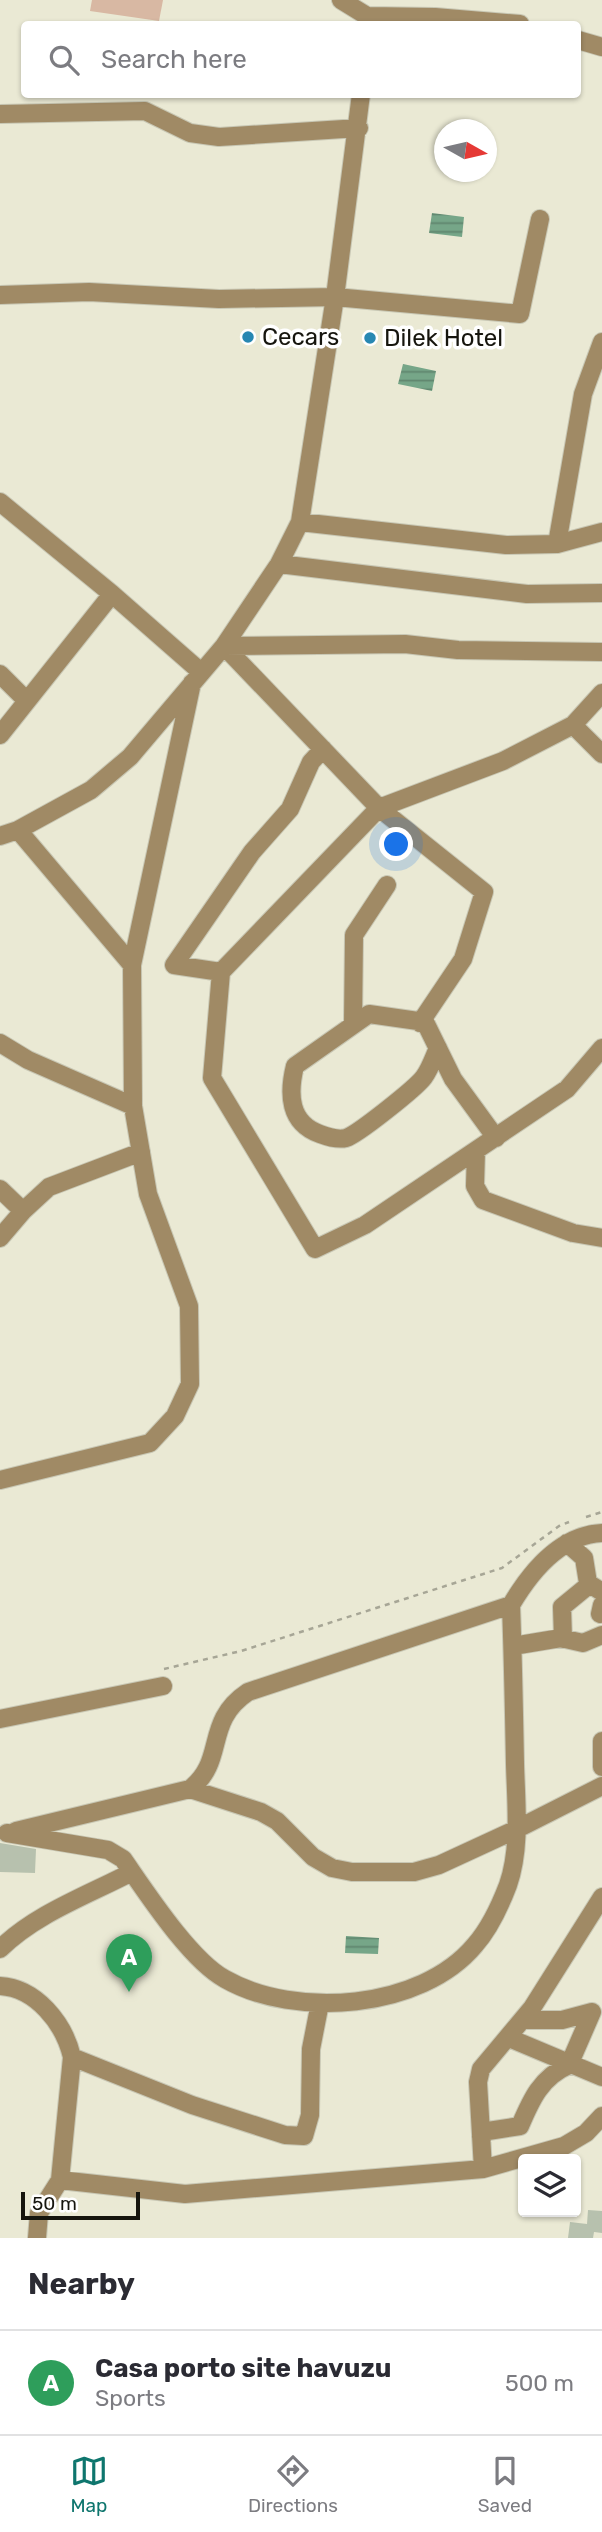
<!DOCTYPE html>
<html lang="en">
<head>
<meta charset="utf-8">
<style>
  :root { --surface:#fff; --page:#f7f7f7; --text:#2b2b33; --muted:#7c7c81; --line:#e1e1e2; --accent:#0f766e }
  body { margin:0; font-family:Rubik,sans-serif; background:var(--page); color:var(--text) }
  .controls { position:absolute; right:21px; bottom:21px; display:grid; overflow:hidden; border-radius:7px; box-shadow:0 2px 5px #0004 }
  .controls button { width:63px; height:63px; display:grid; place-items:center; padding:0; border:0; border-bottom:2px solid var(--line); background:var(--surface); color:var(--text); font:35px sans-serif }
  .compass { position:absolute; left:434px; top:119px; width:63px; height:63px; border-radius:50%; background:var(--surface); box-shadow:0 2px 5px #0004; rotate:98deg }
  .scale { position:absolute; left:21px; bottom:18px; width:119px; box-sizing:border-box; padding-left:7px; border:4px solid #16150e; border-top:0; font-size:19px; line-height:24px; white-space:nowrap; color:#16150e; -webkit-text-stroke:5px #fff; paint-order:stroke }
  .you { position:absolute; left:397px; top:845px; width:24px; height:24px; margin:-18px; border:5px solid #fff; border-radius:50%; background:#1a73e8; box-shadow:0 0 0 10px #1a73e833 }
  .badge { display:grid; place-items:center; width:46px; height:46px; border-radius:50%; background:var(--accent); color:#fff; font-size:23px; font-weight:700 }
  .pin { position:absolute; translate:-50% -58px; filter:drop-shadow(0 2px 4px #0008) }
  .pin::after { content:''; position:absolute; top:37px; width:24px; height:21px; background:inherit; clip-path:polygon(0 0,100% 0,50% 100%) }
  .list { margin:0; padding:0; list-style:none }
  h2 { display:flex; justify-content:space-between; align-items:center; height:91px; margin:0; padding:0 28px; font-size:30px }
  h2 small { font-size:23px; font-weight:400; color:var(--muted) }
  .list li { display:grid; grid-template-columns:46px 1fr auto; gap:21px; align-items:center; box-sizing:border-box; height:105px; padding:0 28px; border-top:2px solid var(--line) }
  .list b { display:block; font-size:26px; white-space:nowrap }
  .list p { margin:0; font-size:23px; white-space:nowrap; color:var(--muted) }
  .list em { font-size:23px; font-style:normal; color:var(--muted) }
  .icon { flex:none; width:38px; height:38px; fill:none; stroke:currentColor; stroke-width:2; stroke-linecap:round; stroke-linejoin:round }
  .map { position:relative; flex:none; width:602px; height:2238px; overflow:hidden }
  .search { position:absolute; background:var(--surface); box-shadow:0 2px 5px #0004; left:21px; right:21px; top:21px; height:77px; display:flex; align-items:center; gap:18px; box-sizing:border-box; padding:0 24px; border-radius:7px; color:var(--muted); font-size:26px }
  .sheet { height:196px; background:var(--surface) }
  nav { display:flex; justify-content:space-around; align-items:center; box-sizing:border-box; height:98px; border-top:2px solid var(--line); background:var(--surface); font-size:19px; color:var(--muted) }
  nav a { display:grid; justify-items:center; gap:4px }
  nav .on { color:var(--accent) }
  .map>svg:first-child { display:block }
  .pitch { fill:#d8b8a3 }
  .water { fill:url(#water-rules) }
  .building { fill:#b7c1ae }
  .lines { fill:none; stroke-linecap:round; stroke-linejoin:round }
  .minor-casing { stroke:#c8c7b4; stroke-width:20 }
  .path { stroke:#a7a696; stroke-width:2.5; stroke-dasharray:5 5; stroke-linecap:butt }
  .minor { stroke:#a08a65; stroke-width:18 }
  .poi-dot { fill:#2787b2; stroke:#fff; stroke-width:2.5 }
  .labels { text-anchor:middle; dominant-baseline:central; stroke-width:7; stroke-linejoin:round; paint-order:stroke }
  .poi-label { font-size:24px; fill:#16150e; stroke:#fff; text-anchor:start }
</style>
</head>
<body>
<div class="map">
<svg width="602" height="2238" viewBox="0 0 602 2238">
  <defs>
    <pattern id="water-rules" width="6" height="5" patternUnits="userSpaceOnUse" patternTransform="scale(1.75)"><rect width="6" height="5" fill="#76a688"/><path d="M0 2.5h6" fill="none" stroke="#60866e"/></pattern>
  </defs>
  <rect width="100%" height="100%" fill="#eae9d4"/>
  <path class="pitch" d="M92,0H163L159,21L90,11Z"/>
  <path class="water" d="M432,213L464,217L462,237L429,233Z
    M403,364L436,371L432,391L398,384Z
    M346,1936L379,1938L378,1954L345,1953Z"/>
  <path class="building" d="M0,1843L36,1849L35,1873L0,1872Z
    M588,2210L602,2211V2233L594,2232L593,2238H568L570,2222L587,2224Z"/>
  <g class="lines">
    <g class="minor-casing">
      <path id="minor" d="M341,0L367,16L435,17L520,24
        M578,40L602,47
        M0,114L145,111L190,133L219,137L359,128
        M0,295L89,292L219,299L335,297L520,314L540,219
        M0,502L112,594L201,672
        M300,522L506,545L557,544L602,532
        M557,544L583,394L602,342
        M279,564L527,594L602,593
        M0,674L27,701
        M602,693L573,725L503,761L379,808L221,972L212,1078L315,1249L365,1225L567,1089L602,1048
        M573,725L602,754
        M0,735L112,594
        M18,830L132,965
        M0,836L18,830L91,790L130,757L224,646L279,564L300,522L335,297L361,94
        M174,965L252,852L290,809L311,762L323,749
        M174,965L221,972
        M420,1023L463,959L484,892L379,808L224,646L405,644L458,650L602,652
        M353,1025L354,935L387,885
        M0,1043L28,1060L133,1106
        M438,1048C434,1057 430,1069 424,1077C416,1088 358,1134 346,1138C338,1140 328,1137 320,1134C289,1123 288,1094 295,1066L369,1014L425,1022L453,1079L496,1138
        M476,1151L475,1186L483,1200L573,1233L602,1238
        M0,1189L23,1211
        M0,1238L23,1211L49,1187L141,1152
        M0,1480L150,1443L175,1416L190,1384L189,1306L148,1194L133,1106L132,965L192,683
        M567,1543L584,1558L588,1583L602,1592
        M600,1614L602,1605
        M563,1639L562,1607L590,1584
        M513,1646L561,1638L583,1643L602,1635
        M0,1719L163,1686
        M602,1741V1767
        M190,1789L261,1812L277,1821L313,1857L332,1868L352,1872H414L439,1865L517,1829L602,1786
        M16,1831L190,1789C227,1760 203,1722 248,1692L511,1605C531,1571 560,1535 602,1533
        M7,1833L108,1850L123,1859C146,1892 190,1960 225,1979C295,2019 421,2010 475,1945C490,1928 500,1906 508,1885C521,1848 516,1803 515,1764C514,1711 513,1658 511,1605
        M0,1949C35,1914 88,1895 132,1872
        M0,1986C36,1988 64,2023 72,2057L60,2180L39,2213L37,2238
        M509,2038L602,2077
        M72,2057L192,2105L285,2135L304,2136L310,2115L311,2049L320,2003
        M481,2137L488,2131L520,2126C531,2100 541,2077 569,2065L592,2012L562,2020H523
        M483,2169L478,2082L481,2069L532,2008L602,1897
        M60,2180L185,2194L483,2169L564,2146L586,2133L602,2116"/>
    </g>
    <path class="path" d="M586,1517L602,1512
      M164,1669L241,1651L502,1568L559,1526L569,1522"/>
    <use href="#minor" class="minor"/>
  </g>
  <g class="poi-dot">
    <circle cx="248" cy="337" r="7"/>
    <circle cx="370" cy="338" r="7"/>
  </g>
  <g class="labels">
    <g class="poi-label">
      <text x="262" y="337">Cecars</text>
      <text x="384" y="338">Dilek Hotel</text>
    </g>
  </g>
</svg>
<div class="controls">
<button><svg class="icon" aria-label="layers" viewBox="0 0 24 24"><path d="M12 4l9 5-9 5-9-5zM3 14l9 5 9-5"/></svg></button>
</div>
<svg class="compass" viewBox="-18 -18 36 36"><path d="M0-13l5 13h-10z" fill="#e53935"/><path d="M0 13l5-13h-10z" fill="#7c7c81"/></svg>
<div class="scale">50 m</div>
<div class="you"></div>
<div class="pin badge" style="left:129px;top:1992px;background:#2e9e5b">A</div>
<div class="search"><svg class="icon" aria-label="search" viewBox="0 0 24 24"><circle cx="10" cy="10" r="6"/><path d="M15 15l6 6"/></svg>Search here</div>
</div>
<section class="sheet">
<h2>Nearby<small></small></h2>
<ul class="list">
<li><span class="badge" style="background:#2e9e5b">A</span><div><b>Casa porto site havuzu</b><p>Sports</p></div><em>500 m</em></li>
</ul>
</section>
<nav>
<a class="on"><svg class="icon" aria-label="map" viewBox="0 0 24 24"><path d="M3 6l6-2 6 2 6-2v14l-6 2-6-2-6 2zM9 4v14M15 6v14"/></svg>Map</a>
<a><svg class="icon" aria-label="directions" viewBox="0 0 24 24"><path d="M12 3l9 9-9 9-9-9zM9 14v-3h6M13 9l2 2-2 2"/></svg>Directions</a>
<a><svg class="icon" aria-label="saved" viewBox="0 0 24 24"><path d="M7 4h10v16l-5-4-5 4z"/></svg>Saved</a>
</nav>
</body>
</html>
